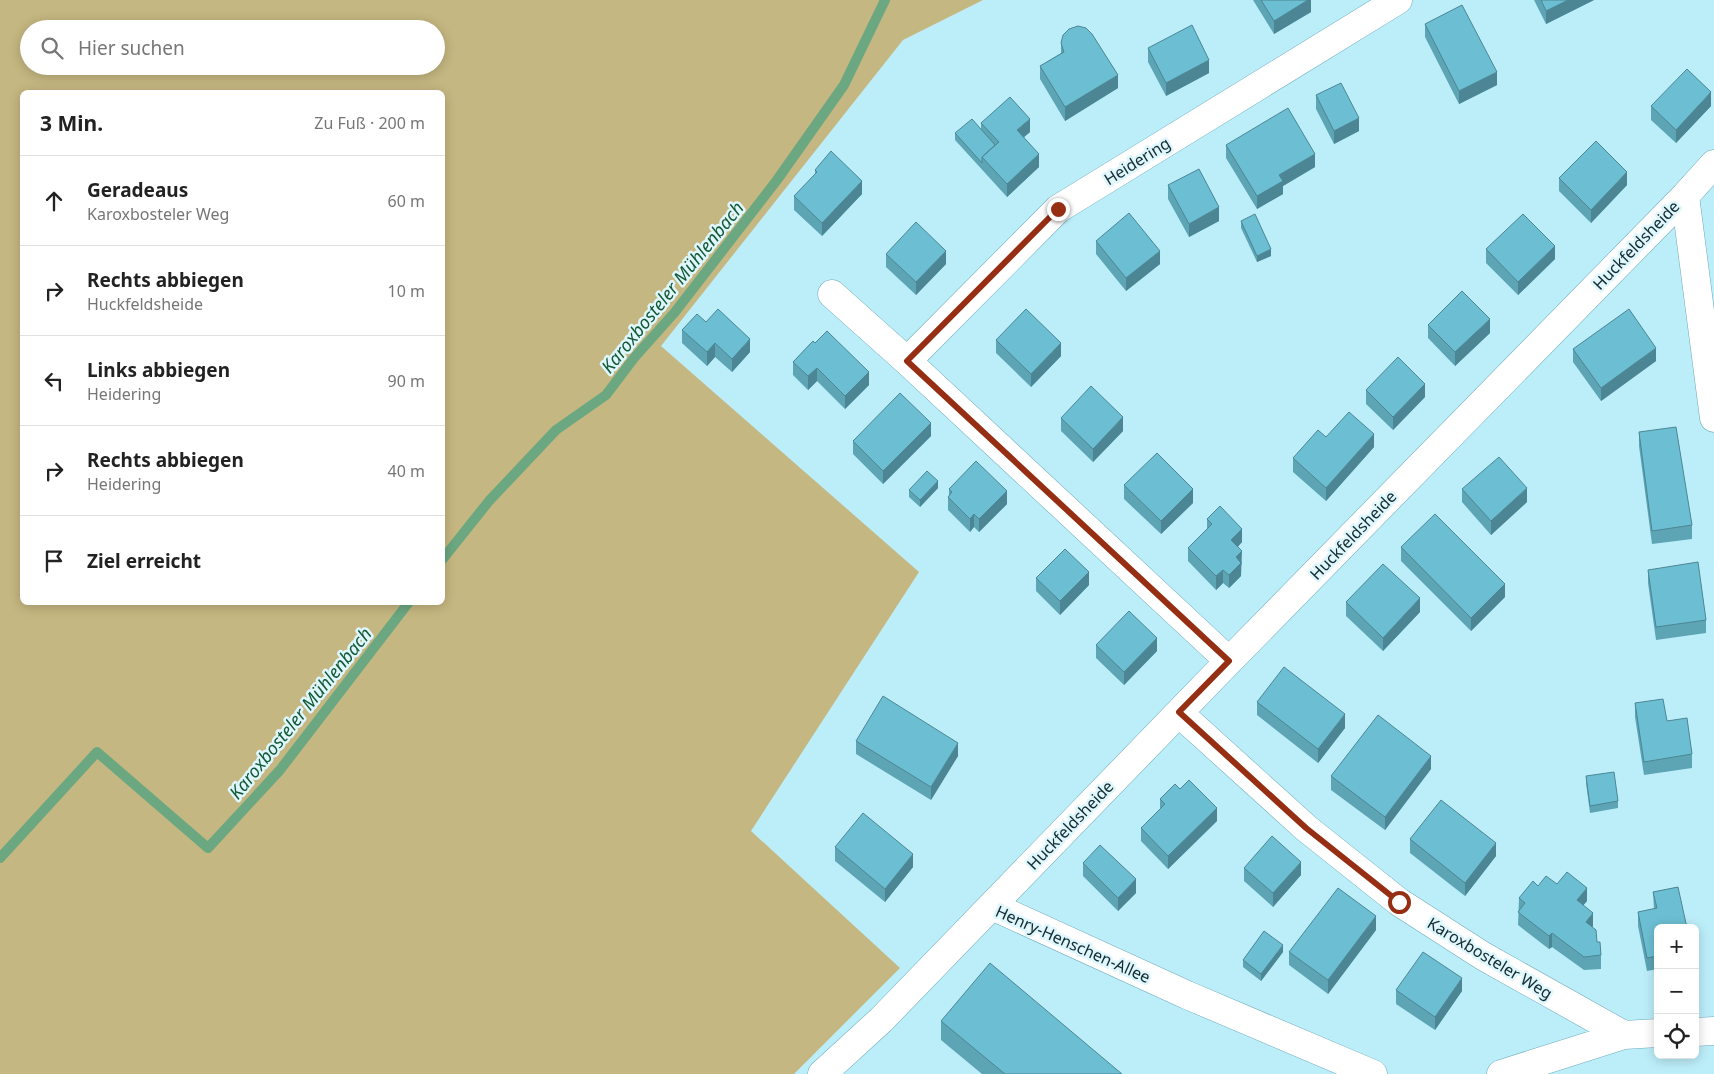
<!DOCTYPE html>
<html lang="de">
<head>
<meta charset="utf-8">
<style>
  :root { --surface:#fff; --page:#f6f6f6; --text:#222; --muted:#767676; --line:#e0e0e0 }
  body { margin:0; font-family:"Noto Sans",sans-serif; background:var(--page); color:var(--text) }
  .controls { position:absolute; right:15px; bottom:15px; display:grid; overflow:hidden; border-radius:8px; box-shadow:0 2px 12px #0003 }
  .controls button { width:45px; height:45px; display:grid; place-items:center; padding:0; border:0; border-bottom:1px solid var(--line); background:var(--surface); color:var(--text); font:25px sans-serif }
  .stop { position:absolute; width:15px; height:15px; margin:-11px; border:4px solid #962e13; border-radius:50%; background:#fff }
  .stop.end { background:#962e13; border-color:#fff; box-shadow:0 1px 5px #0008 }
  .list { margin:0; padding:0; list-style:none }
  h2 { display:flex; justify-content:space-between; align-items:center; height:65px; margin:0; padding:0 20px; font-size:21px }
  h2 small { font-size:16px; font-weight:400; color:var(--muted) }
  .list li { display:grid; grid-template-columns:32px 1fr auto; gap:15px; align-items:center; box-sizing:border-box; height:90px; padding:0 20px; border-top:1px solid var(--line) }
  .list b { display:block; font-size:19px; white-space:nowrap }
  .list p { margin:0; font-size:16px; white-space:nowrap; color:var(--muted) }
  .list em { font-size:16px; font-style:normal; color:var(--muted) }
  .icon { flex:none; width:28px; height:28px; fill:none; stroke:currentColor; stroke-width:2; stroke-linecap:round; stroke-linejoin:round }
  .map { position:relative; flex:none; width:1714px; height:1074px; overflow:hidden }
  .search { position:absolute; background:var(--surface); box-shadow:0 2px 12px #0003; left:20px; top:20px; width:425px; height:55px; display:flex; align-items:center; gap:12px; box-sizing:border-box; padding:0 18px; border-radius:28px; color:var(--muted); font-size:19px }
  .panel { position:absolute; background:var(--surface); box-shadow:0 2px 12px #0003; left:20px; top:90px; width:425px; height:515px; border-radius:8px }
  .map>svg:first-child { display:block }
  .green { fill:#c5b781; fill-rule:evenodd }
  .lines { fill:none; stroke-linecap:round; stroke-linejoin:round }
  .stream { stroke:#6ba780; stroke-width:10 }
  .street-casing { stroke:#6eabba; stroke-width:29 }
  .street { stroke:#fff; stroke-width:28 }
  .wall { fill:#5da4b5 }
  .shaded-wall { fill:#4c8694 }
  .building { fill:#6cbfd3; stroke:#4c8694 }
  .route { stroke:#962e13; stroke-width:6 }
  .labels { text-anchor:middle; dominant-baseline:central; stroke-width:5; stroke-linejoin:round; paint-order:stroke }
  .street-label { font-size:16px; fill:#112b31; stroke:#def6fc }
  .water-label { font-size:18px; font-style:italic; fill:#125934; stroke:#def6fc }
</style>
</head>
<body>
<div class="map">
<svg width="1714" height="1074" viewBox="0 0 1714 1074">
  <rect width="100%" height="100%" fill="#bceefa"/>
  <path class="green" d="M0,0H983L903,40L661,346L919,572L751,831L900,968L794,1074H0ZM29,29H436V66H29ZM22,92H442V602H22Z"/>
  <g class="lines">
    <path class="stream" d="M442,560L489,501L556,430L606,395L634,358L675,312L777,180L844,85L885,0
      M0,858L97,752L208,848L280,770L409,602"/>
    <g class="street-casing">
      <path id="street" d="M1685,196L1714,418
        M832,294L907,361L1229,661
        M907,361L1058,209L1398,0
        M1179,713L1306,828L1399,902L1483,956L1624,1035L1658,1033
        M992,906L1187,995L1373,1074
        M1695,1032L1714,1031
        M822,1074L881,1020L1229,661L1685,196L1714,164
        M1501,1074L1624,1035"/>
    </g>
    <use href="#street" class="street"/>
  </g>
  <path class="wall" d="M1253,0H1311V12L1274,34Z
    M1534,0H1594L1546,24Z
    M1425,24L1497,85L1459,104L1425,37Z
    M1061,43L1118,88L1065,121L1040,79V66L1061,53Z
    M1148,48L1209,73L1166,96L1148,62Z
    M1316,95L1359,131L1334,144L1316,109Z
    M1651,106H1711L1676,143L1651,120Z
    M981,123L1030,132L1024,137L1039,167L1007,197L955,140V133L981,129Z
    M1226,145L1315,167L1283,186V194L1257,209L1226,158Z
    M815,170L862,194L822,236L794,210V196L815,175Z
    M1559,178L1627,185L1591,223L1559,191Z
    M1168,185L1219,221L1189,237L1168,199Z
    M1241,221L1271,256L1257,262L1241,228Z
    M1096,241L1160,264L1126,291L1096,254Z
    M1486,249L1555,259L1518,295L1486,263Z
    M886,254L946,264L916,295L886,267Z
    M706,322L750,352L732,372L715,357L707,366L682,343V330Z
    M1428,325L1490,333L1455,366L1428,338Z
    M996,340L1061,356L1031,387L996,353Z
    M813,341L869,385L845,409L817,381L808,390L793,375V362Z
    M1573,349L1656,361L1601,401L1573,362Z
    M1366,390L1425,397L1393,430L1366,404Z
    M1061,418L1123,431L1093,462L1061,431Z
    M1639,432L1692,525V539L1652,544L1639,446Z
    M931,436L883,484L853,454V441Z
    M1374,447L1326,501L1293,472V458Z
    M1124,485L1193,503L1161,534L1124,499Z
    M938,488L920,507L909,497V490Z
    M949,489L1007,504L979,532L974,527L970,532L948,510V497L949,496Z
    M1462,489L1527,502L1491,535L1462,502Z
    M1207,519L1242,542L1238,547L1242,564L1241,565V576L1229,588L1223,583L1216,590L1188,561V548L1207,529Z
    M1401,547L1505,597L1471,631L1401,561Z
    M1648,570L1706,620V633L1656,640L1648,583Z
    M1036,578L1089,585L1060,615L1036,591Z
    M1346,602L1420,612L1383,651L1346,616Z
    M1096,645L1157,651L1124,685L1096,658Z
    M1257,702L1345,728L1318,763L1257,715Z
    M1635,703L1667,721L1692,754V768L1644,775L1635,717Z
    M856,741L958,756L931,800L856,754Z
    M1431,769L1385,830L1331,790V776Z
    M1586,776L1618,801V808L1590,813L1586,783Z
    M1160,799L1217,821L1168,869L1141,841V828L1160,809Z
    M1410,839L1496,856L1465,896L1410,853Z
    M835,847L913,867L885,902L835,861Z
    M1083,863L1136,893L1118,911L1083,876Z
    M1244,868L1301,875L1273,907L1244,881Z
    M1557,884L1587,901L1583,905L1593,926L1592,927L1601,955V969L1584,970L1552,947L1549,949L1518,925L1519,898Z
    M1678,887L1658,928V969L1647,971L1638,926V912L1654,909L1653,892Z
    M1376,930L1328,994L1289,965V952Z
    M1283,952L1261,981L1243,967V960Z
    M1396,990L1462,991L1435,1030L1396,1004Z
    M941,1021L1122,1074H982L941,1040Z"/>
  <path class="shaded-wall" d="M1308,0H1311V12L1274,34V21Z
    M1568,0H1594L1546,24V11Z
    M1209,60V73L1166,96V83Z
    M1497,72V85L1459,104V91Z
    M1118,75V88L1065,121V107Z
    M1711,92V106L1676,143V130Z
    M1359,118V131L1334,144V131Z
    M1030,119V132L1017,143V130Z
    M1039,154V167L1007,197V184Z
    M1315,154V167L1283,186V194L1257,209V196L1279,175Z
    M1627,172V185L1591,223V210Z
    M862,181V194L822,236V223Z
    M1219,207V221L1189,237V224Z
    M1555,246V259L1518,295V282Z
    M1271,249V256L1257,262V256Z
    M946,251V264L916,295V282Z
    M1160,251V264L1126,291V278Z
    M1490,319V333L1455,366V352Z
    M750,339V352L732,372V359Z
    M715,343V357L707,366V352Z
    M1061,343V356L1031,387V374Z
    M1656,348V361L1601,401V388Z
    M817,368V381L808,390V376Z
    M869,372V385L845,409V396Z
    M1425,384V397L1393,430V417Z
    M1123,417V431L1093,462V449Z
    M931,423V436L883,484V471Z
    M1374,434V447L1326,501V488Z
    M938,481V488L920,507V500Z
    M1527,488V502L1491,535V521Z
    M1193,489V503L1161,534V521Z
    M1007,491V504L979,532V519Z
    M974,514V527L970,532V519Z
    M1242,529V542L1231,553V540Z
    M1242,551L1241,576L1229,588V575L1236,557Z
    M1223,570V583L1216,590V576Z
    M1089,572V585L1060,615V601Z
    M1505,584V597L1471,631V618Z
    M1420,598V612L1383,651V638Z
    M1157,638V651L1124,685V672Z
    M1345,714V728L1318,763V749Z
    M958,743V756L931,800V787Z
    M1431,756V769L1385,830V817Z
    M1217,808V821L1168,869V856Z
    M1496,843V856L1465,896V883Z
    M913,854V867L885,902V889Z
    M1301,862V875L1273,907V893Z
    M1136,879V893L1118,911V898Z
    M1587,888V901L1577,913V900Z
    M1593,913V926L1586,935V922Z
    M1376,916V930L1328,994V980Z
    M1552,933V947L1549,949V936Z
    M1283,945V952L1261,981V974Z
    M1462,978V991L1435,1030V1017Z"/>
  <path class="building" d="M1261,0H1308L1274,21Z
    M1541,0H1568L1546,11Z
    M1462,5L1497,72L1459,91L1425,24Z
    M1192,25L1209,60L1166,83L1148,48Z
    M1078,26L1086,28L1092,34L1118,75L1065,107L1040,66L1064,52L1061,43L1063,35L1069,29Z
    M1687,69L1711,92L1676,130L1651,106Z
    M1341,83L1359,118L1334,131L1316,95Z
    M1010,97L1030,119L1017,130L1039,154L1007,184L982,157L999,142L981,123Z
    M1288,108L1315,154L1279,175L1283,181L1257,196L1226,145Z
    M972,119L995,145L982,157V163L955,133Z
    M1596,141L1627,172L1591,210L1559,178Z
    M831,151L862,181L822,223L794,196L817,172L815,170Z
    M1199,169L1219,207L1189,224L1168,185Z
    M1129,213L1160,251L1126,278L1096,241Z
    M1255,214L1271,249L1257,256L1241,221Z
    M1523,214L1555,246L1518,282L1486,249Z
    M916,222L946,251L916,282L886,254Z
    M1462,291L1490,319L1455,352L1428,325Z
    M718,309L750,339L732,359L715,343L707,352L682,330L697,314L706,322Z
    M1026,309L1061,343L1031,374L996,340Z
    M1629,309L1656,348L1601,388L1573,349Z
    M827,331L869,372L845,396L817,368L808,376L793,362L813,341L815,343Z
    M1398,357L1425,384L1393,417L1366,390Z
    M1091,386L1123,417L1093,449L1061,418Z
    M900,393L931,423L883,471L853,441Z
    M1349,412L1374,434L1326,488L1293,458L1318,430L1326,437Z
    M1676,427L1692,525L1652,531L1639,432Z
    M1157,453L1193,489L1161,521L1124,485Z
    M1499,457L1527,488L1491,521L1462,489Z
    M976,461L1007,491L979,519L974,514L970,519L948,497L952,492L949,489Z
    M927,471L938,481L920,500L909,490Z
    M1220,506L1242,529L1231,540L1242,551L1236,557L1241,563L1229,575L1223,570L1216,576L1188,548L1212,524L1207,519Z
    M1435,514L1505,584L1471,618L1401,547Z
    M1065,549L1089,572L1060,601L1036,578Z
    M1698,562L1706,620L1656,627L1648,570Z
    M1383,564L1420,598L1383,638L1346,602Z
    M1129,611L1157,638L1124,672L1096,645Z
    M1284,667L1345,714L1318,749L1257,702Z
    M883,696L958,743L931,787L856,741Z
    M1663,699L1667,721L1687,718L1692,754L1644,762L1635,703Z
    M1378,715L1431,756L1385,817L1331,776Z
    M1614,772L1618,801L1590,806L1586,776Z
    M1189,780L1217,808L1168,856L1141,828L1165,804L1160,799L1175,784L1180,789Z
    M1441,800L1496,843L1465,883L1410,839Z
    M863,813L913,854L885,889L835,847Z
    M1272,836L1301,862L1273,893L1244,868Z
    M1100,845L1136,879L1118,898L1083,863Z
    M1567,872L1587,888L1577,900L1593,913L1586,922L1596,930L1597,942H1600L1601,955L1584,957L1552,933L1549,936L1518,912L1525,903L1519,898L1533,881L1538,886L1546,876L1557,884Z
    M1678,887L1687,928H1658V956L1647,958L1638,912L1657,908L1653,892Z
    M1338,888L1376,916L1328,980L1289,952Z
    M1264,931L1283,945L1261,974L1243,960Z
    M1423,952L1462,978L1435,1017L1396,990Z
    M990,963L1122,1074H1005L941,1021Z"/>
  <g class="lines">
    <path class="route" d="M1058,209L907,361L1229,661L1179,712L1306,828L1399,902"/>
  </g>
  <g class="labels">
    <g class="street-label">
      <text transform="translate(1137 161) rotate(-32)">Heidering</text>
      <text transform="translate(1636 245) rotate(-46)">Huckfeldsheide</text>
      <text transform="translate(1353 535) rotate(-46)">Huckfeldsheide</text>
      <text transform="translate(1070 825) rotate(-46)">Huckfeldsheide</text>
      <text transform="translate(1073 944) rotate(24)">Henry-Henschen-Allee</text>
      <text transform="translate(1490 958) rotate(31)">Karoxbosteler Weg</text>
    </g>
    <g class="water-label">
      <text transform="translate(672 287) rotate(-51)">Karoxbosteler Mühlenbach</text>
      <text transform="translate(300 713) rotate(-51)">Karoxbosteler Mühlenbach</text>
    </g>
  </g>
</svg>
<div class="controls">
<button>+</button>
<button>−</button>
<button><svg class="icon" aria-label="locate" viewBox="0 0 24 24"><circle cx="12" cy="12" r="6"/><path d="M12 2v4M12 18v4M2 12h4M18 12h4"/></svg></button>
</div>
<div class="stop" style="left:1399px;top:902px"></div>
<div class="stop end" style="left:1058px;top:209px"></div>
<div class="search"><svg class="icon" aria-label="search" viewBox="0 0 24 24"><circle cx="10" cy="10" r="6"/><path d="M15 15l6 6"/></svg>Hier suchen</div>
<section class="panel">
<h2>3 Min.<small>Zu Fuß · 200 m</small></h2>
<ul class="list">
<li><svg class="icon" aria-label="ahead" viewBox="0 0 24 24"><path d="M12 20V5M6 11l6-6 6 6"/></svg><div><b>Geradeaus</b><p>Karoxbosteler Weg</p></div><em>60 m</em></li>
<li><svg class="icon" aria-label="right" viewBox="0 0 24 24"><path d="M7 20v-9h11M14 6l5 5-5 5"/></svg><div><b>Rechts abbiegen</b><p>Huckfeldsheide</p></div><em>10 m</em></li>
<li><svg class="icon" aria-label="left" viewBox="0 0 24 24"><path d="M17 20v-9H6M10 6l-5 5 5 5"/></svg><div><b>Links abbiegen</b><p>Heidering</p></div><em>90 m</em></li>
<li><svg class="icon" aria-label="right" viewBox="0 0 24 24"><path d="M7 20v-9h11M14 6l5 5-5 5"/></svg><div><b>Rechts abbiegen</b><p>Heidering</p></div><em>40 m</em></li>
<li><svg class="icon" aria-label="arrive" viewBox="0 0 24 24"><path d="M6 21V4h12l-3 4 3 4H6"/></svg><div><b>Ziel erreicht</b></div></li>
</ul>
</section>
</div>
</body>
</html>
